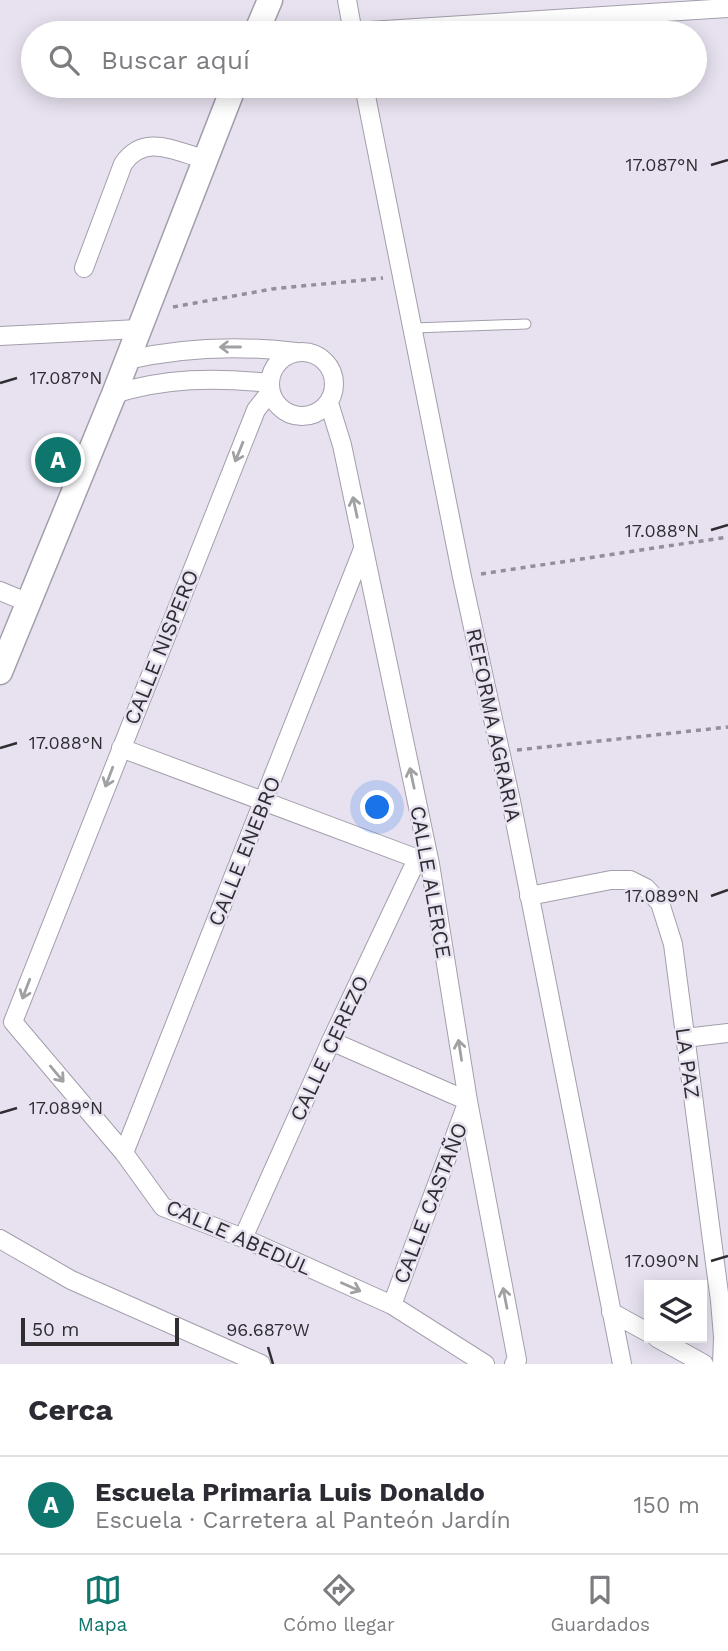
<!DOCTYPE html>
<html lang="es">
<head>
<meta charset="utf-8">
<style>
  :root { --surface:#fff; --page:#f7f7f7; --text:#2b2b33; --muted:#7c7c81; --line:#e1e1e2; --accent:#0f766e }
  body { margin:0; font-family:"Work Sans",sans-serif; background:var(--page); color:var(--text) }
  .controls { position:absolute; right:21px; bottom:21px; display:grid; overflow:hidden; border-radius:0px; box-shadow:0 4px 18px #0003 }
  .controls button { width:63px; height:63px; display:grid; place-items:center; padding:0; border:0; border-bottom:2px solid var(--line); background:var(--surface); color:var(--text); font:35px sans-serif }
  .scale { position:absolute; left:21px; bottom:18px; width:158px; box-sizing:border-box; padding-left:7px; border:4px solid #2f2c32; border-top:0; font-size:19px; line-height:24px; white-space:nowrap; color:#2f2c32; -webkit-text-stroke:5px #e8e2f0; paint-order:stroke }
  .you { position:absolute; left:378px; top:808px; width:24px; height:24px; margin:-18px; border:5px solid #fff; border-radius:50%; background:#1a73e8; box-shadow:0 0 0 10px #1a73e833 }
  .badge { display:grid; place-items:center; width:46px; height:46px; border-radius:50%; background:var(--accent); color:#fff; font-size:23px; font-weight:700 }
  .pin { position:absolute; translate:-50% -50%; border:4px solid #fff; box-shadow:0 2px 7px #0006 }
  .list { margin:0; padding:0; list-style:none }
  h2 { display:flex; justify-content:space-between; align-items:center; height:91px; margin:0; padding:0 28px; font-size:30px }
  h2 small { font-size:23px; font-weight:400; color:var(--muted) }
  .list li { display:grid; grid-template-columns:46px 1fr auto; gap:21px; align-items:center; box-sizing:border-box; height:98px; padding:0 28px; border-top:2px solid var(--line) }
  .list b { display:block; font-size:26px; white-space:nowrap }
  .list p { margin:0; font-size:23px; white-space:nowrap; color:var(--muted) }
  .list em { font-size:23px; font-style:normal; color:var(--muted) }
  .icon { flex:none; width:38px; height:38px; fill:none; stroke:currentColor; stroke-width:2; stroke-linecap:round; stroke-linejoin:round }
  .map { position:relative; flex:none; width:728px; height:1364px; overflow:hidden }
  .search { position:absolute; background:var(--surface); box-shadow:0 4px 18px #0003; left:21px; right:21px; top:21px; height:77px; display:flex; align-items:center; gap:18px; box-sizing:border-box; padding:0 24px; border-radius:38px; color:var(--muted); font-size:26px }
  .sheet { height:189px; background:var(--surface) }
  nav { display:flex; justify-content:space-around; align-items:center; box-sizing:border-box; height:98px; border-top:2px solid var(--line); background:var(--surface); font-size:19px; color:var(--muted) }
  nav a { display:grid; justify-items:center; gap:4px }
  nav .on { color:var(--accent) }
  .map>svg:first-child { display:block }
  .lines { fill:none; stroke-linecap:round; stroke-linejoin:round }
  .lane-casing { stroke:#a39eab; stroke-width:11 }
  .street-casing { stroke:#a39eab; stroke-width:20 }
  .secondary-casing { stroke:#a39eab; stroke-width:27 }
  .path { stroke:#938e98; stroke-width:3.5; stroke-dasharray:5 5; stroke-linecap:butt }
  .lane { stroke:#fff; stroke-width:9 }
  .street { stroke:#fff; stroke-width:18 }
  .secondary { stroke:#fff; stroke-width:24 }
  .oneway { stroke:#a1a0a3 }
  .ticks { fill:none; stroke:#2f2c32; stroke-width:2.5 }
  .labels { text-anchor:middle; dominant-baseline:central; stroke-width:5; stroke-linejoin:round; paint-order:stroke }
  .street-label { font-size:21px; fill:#2f2c32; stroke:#e8e2f0 }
  .ticks-label { font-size:18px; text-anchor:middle; fill:#2f2c32; stroke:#e8e2f0; stroke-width:5; stroke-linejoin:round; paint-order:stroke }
</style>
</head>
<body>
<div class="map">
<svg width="728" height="1364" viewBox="0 0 728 1364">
  <rect width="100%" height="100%" fill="#e8e2f0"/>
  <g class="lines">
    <g class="lane-casing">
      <path id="lane" d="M414,328L526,324"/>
    </g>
    <g class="street-casing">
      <path id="street" d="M347,0L353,33
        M353,32L728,8
        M364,86L462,577L511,801L622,1364
        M84,268L123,164C144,133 174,151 204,159
        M0,336L138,329
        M270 384a32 32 0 1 1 64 0a32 32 0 1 1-64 0Z
        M127,360C184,347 238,345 296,352
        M270,392L256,410L13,1022L124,1153L163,1207L243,1238L392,1305L485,1364
        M114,394C165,378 215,377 269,383
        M329,403L342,445L430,864L468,1101L517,1360L514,1364
        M0,591L29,603
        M121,748L426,862
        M529,896L611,880H630L646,888L660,903L673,944L720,1301L723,1337L722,1364
        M685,1038L728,1033
        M331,1041L468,1101L392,1305
        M124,1153L363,549
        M243,1238L331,1041L417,859
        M0,1239L71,1280L261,1364
        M611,1312L649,1333
        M657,1338L704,1364"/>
    </g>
    <g class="secondary-casing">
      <path id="secondary" d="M256,33L270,0
        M0,672L114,394L234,86"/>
    </g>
    <path class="path" d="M173,307L272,289L383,278
      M481,574L728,537
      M517,750L728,727"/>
    <use href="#lane" class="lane"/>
    <use href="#street" class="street"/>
    <use href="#secondary" class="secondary"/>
  </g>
  <defs><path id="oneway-shaft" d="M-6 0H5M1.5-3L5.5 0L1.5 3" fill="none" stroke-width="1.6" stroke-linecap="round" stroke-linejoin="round" transform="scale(1.75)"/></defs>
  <g class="oneway">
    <use href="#oneway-shaft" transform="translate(230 347) rotate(-180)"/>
    <use href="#oneway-shaft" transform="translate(239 452) rotate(112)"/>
    <use href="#oneway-shaft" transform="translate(355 507) rotate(-102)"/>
    <use href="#oneway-shaft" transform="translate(109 777) rotate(111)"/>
    <use href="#oneway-shaft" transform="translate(412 778) rotate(-102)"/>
    <use href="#oneway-shaft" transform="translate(26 989) rotate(111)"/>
    <use href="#oneway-shaft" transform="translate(460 1050) rotate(-99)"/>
    <use href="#oneway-shaft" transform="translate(57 1074) rotate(50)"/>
    <use href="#oneway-shaft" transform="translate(351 1287) rotate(24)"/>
    <use href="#oneway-shaft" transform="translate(505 1298) rotate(-101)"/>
  </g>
  <path class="ticks" d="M711,165L728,160M0,383L17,378M711,530L728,525M0,748L17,743M711,896L728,890M0,1113L17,1108M711,1261L728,1256M268,1347L273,1364"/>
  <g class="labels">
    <g class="street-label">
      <text transform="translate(161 647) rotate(-68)">CALLE NISPERO</text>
      <text transform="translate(494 725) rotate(78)">REFORMA AGRARIA</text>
      <text transform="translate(244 851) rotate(-68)">CALLE ENEBRO</text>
      <text transform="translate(431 882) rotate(80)">CALLE ALERCE</text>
      <text transform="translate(329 1048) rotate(-65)">CALLE CEREZO</text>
      <text transform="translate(688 1063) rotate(82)">LA PAZ</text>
      <text transform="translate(430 1203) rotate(-69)">CALLE CASTAÑO</text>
      <text transform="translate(239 1237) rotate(24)">CALLE ABEDUL</text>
    </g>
  </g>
  <g class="ticks-label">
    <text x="662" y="171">17.087°N</text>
    <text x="66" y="384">17.087°N</text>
    <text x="662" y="537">17.088°N</text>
    <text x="66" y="749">17.088°N</text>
    <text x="662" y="902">17.089°N</text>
    <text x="66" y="1114">17.089°N</text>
    <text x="662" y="1267">17.090°N</text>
    <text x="268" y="1336">96.687°W</text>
  </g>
</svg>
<div class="controls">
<button><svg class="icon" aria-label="layers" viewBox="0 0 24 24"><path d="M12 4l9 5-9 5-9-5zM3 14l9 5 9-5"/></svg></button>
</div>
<div class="scale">50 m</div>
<div class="you"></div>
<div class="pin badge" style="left:58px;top:460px">A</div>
<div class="search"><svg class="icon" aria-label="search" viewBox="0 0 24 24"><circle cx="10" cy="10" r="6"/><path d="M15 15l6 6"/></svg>Buscar aquí</div>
</div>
<section class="sheet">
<h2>Cerca<small></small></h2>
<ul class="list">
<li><span class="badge">A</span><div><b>Escuela Primaria Luis Donaldo</b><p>Escuela · Carretera al Panteón Jardín</p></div><em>150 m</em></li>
</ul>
</section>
<nav>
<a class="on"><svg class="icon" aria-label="map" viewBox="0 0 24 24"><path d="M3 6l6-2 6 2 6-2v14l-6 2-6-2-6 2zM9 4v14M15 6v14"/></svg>Mapa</a>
<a><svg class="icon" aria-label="directions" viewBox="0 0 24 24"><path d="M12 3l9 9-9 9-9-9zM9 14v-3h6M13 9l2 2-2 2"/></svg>Cómo llegar</a>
<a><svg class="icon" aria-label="saved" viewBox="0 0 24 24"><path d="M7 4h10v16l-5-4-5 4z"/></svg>Guardados</a>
</nav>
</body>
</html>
